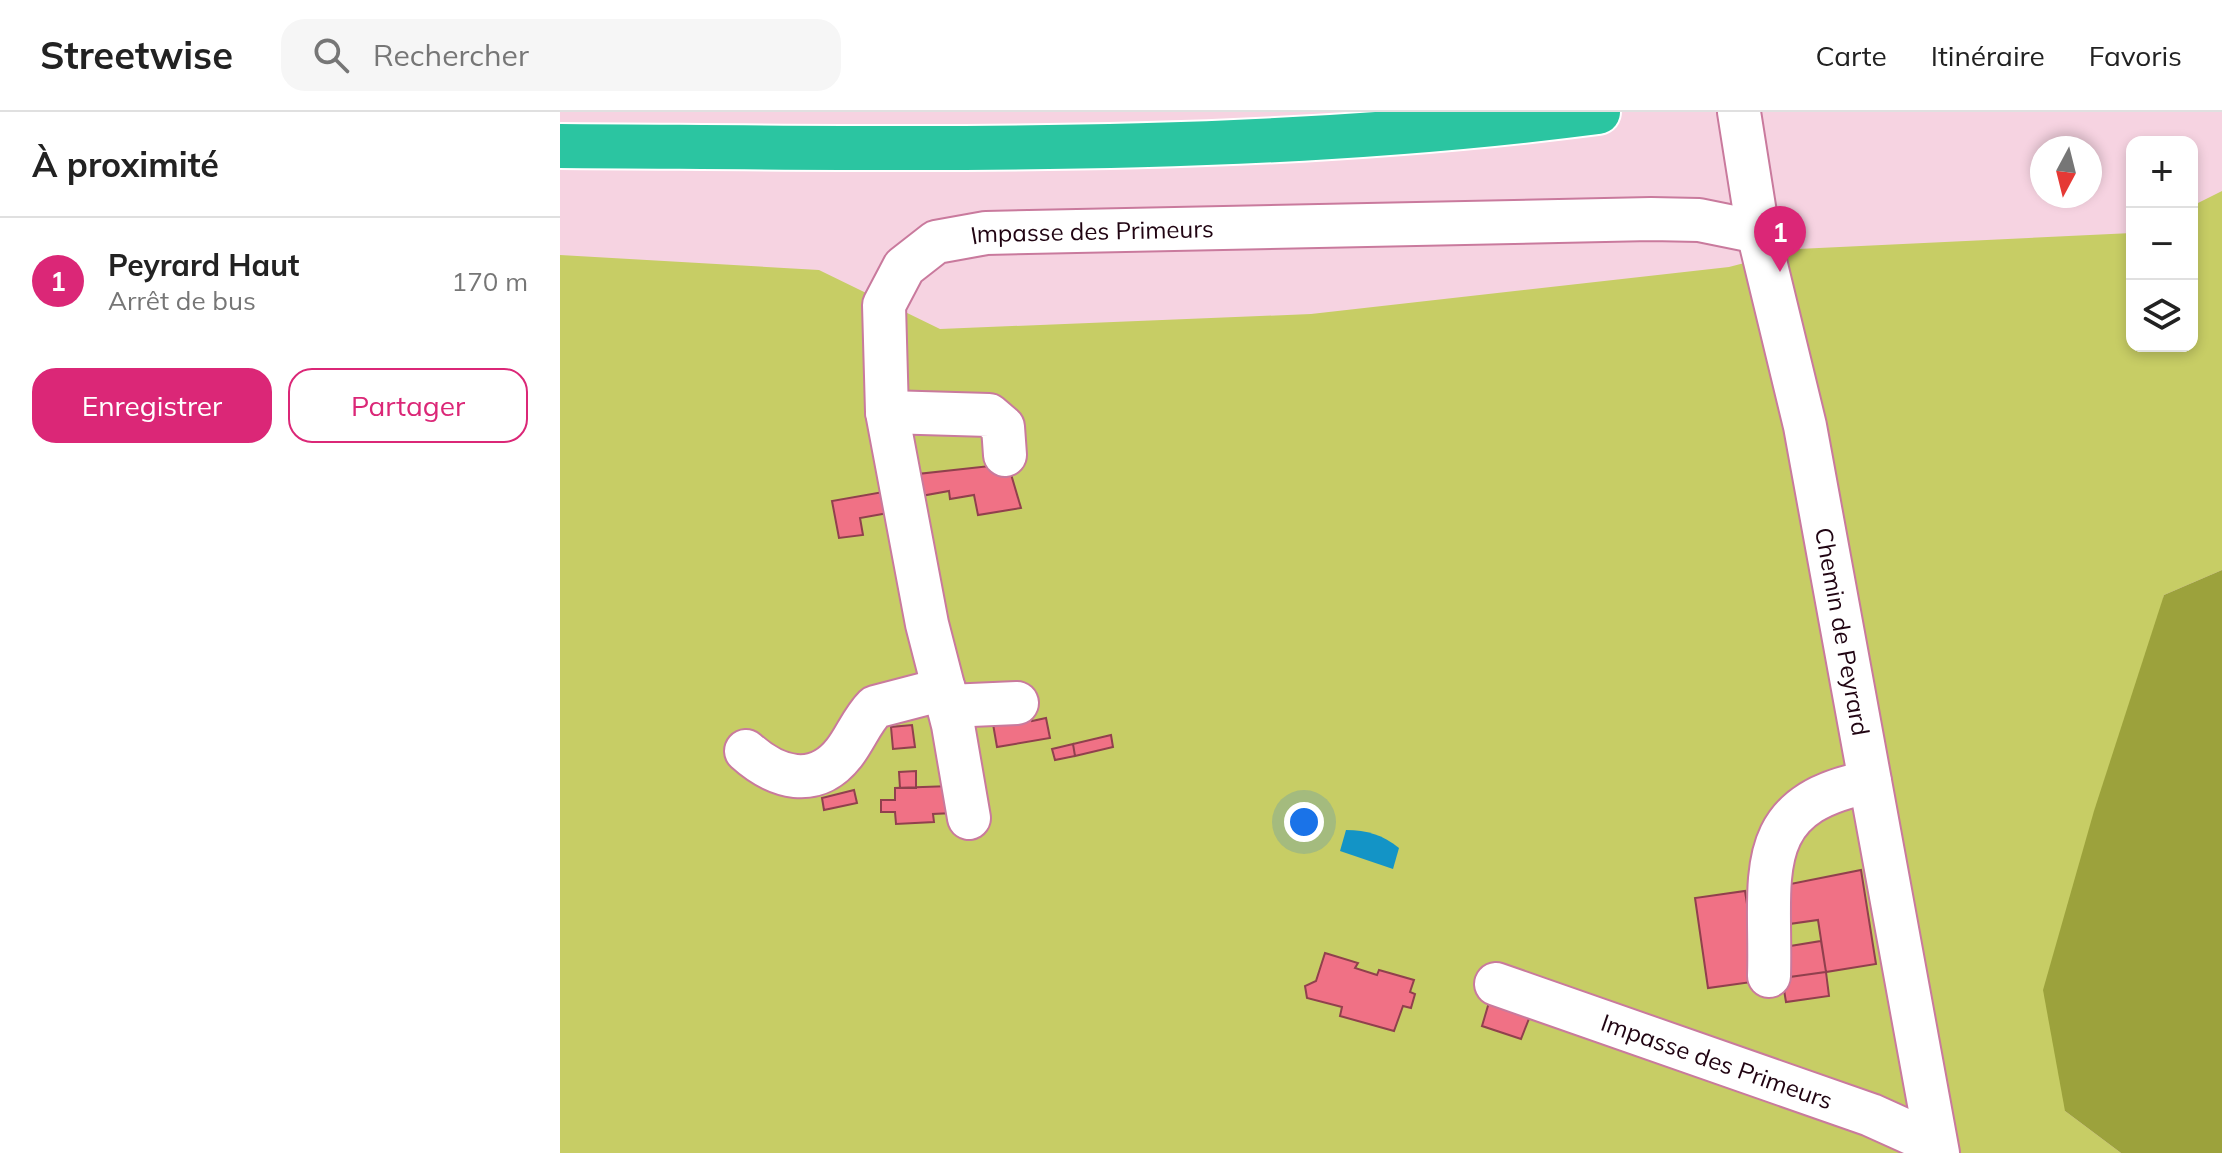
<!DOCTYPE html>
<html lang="fr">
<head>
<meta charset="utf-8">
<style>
  :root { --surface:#fff; --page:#f6f6f6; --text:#222; --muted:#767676; --line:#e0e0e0; --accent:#db2777 }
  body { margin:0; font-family:Mulish,sans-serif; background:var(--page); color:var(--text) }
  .controls { position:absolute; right:24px; top:24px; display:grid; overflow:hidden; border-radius:16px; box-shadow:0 4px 12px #0003 }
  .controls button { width:72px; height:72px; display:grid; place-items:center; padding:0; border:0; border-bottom:2px solid var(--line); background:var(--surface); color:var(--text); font:40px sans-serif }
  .compass { position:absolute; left:1470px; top:24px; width:72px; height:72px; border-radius:50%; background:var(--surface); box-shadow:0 4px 12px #0003; rotate:187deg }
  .you { position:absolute; left:744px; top:710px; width:28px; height:28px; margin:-20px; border:6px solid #fff; border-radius:50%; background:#1a73e8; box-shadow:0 0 0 12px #1a73e833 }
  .badge { display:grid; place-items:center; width:52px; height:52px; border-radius:50%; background:var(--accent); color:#fff; font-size:26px; font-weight:700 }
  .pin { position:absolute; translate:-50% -66px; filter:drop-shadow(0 2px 4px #0008) }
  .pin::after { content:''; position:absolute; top:42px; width:28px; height:24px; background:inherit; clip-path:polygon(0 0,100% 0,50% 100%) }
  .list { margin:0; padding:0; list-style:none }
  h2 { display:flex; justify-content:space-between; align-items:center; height:104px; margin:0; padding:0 32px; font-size:34px }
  h2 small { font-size:26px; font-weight:400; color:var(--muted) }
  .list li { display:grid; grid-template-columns:52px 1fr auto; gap:24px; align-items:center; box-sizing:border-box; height:128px; padding:0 32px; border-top:2px solid var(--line) }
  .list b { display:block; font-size:30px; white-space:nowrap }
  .list p { margin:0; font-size:26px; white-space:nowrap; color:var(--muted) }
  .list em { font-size:26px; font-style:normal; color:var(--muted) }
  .actions { display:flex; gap:16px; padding:24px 32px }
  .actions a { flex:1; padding:18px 0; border:2px solid var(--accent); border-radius:24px; text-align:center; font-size:28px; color:var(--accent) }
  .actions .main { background:var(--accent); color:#fff }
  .icon { flex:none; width:44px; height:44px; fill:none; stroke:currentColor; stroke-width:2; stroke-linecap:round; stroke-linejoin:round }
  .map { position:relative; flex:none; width:1662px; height:1041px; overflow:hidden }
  header { display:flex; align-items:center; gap:48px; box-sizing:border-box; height:112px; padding:0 40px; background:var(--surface); border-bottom:2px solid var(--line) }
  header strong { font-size:38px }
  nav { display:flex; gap:44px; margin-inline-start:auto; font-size:28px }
  .search { width:560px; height:72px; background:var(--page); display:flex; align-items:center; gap:20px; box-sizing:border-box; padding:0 28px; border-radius:24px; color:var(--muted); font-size:30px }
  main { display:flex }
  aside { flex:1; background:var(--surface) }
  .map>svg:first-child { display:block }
  .green { fill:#c7cd65 }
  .forest { fill:#9ca23c }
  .water { fill:#1394c6 }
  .building { fill:#f07185; stroke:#90404d; stroke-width:2 }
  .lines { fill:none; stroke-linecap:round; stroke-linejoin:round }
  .minor-casing { stroke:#c97a9d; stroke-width:46 }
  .highway-casing { stroke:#fff; stroke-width:48 }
  .minor { stroke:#fff; stroke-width:42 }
  .highway { stroke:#2bc5a1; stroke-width:44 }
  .labels { text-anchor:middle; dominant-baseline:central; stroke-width:6; stroke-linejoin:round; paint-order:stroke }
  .street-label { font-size:24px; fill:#200412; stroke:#f8e6ed }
</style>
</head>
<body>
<header>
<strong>Streetwise</strong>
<div class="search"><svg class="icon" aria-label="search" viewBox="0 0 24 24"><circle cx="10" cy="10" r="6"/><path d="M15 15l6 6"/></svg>Rechercher</div>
<nav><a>Carte</a><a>Itinéraire</a><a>Favoris</a></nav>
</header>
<main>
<aside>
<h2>À proximité<small></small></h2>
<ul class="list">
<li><span class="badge">1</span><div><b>Peyrard Haut</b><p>Arrêt de bus</p></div><em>170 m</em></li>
</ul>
<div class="actions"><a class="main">Enregistrer</a><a>Partager</a></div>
</aside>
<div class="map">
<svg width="1662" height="1041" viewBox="0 0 1662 1041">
  <rect width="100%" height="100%" fill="#f6d3e1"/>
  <path class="green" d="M1662,79V458L1604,483L1505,999L1561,1041H0V143L259,158L380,217L751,202L1169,155L1238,137L1572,121V234H1632V94Z"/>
  <path class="forest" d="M1662,458V1041H1561L1505,999L1483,878L1534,699L1604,483Z"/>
  <path class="water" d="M786,718C807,718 823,723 839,736L833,757L780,739Z"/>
  <path class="building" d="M448,352L461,396L418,403L414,383L390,387L389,379L361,384L358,362Z
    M323,380L339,399L300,406L303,423L279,426L272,389Z
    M471,606L472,609L486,606L490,626L437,635L433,612Z
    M352,613L355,635L333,637L331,615Z
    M551,623L553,635L515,644L513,632Z
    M513,632L515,644L495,648L492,637Z
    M356,659V676H340L339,660Z
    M391,674L393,701L373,702L374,710L336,712L335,700H321V688H335V676Z
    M294,678L297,691L264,698L262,686Z
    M1301,758L1316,852L1266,860L1258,808L1222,813L1216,775Z
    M1185,779L1199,869L1148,876L1135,786Z
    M1261,829L1266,860L1222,866L1218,836Z
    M765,841L798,851L795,856L817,863L819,858L854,868L850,880L855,882L851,896L843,894L834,919L780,904L782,895L747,886L745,874L756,869Z
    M1266,860L1269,884L1226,890L1222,866Z
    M930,887L974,894L961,927L922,914Z"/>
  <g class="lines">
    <g class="minor-casing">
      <g id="minor">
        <path id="s1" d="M1179,0L1198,120L1245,314L1378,1041"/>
        <path d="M327,300L429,303L443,315L445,343"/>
        <path d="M388,594L457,591"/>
        <path d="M186,639C216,666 255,678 284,641C295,627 302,608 315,595L384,577"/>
        <path id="s2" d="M409,706L393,613L367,512L327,300L324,193L344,155L376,130L426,121L1091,107L1139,108L1198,120"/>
        <path d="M1209,864C1212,766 1188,692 1310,670"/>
        <path id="s3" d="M936,872L1311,1003L1375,1032"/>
      </g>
    </g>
    <g class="highway-casing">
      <path id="highway" d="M0,34C347,36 693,45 1038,0"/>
    </g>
    <use href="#minor" class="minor"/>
    <use href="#highway" class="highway"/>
  </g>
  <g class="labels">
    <g class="street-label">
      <text stroke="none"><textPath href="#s2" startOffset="762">Impasse des Primeurs</textPath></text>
      <text stroke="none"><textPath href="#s1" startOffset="530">Chemin de Peyrard</textPath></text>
      <text stroke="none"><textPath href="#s3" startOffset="234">Impasse des Primeurs</textPath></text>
    </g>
  </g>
</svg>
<div class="controls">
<button>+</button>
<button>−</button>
<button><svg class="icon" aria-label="layers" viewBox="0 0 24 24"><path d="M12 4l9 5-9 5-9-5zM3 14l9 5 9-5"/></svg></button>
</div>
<svg class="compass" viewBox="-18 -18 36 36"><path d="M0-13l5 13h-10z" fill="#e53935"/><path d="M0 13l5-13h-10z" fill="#767676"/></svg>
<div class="you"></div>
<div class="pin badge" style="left:1220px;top:160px">1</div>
</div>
</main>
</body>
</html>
